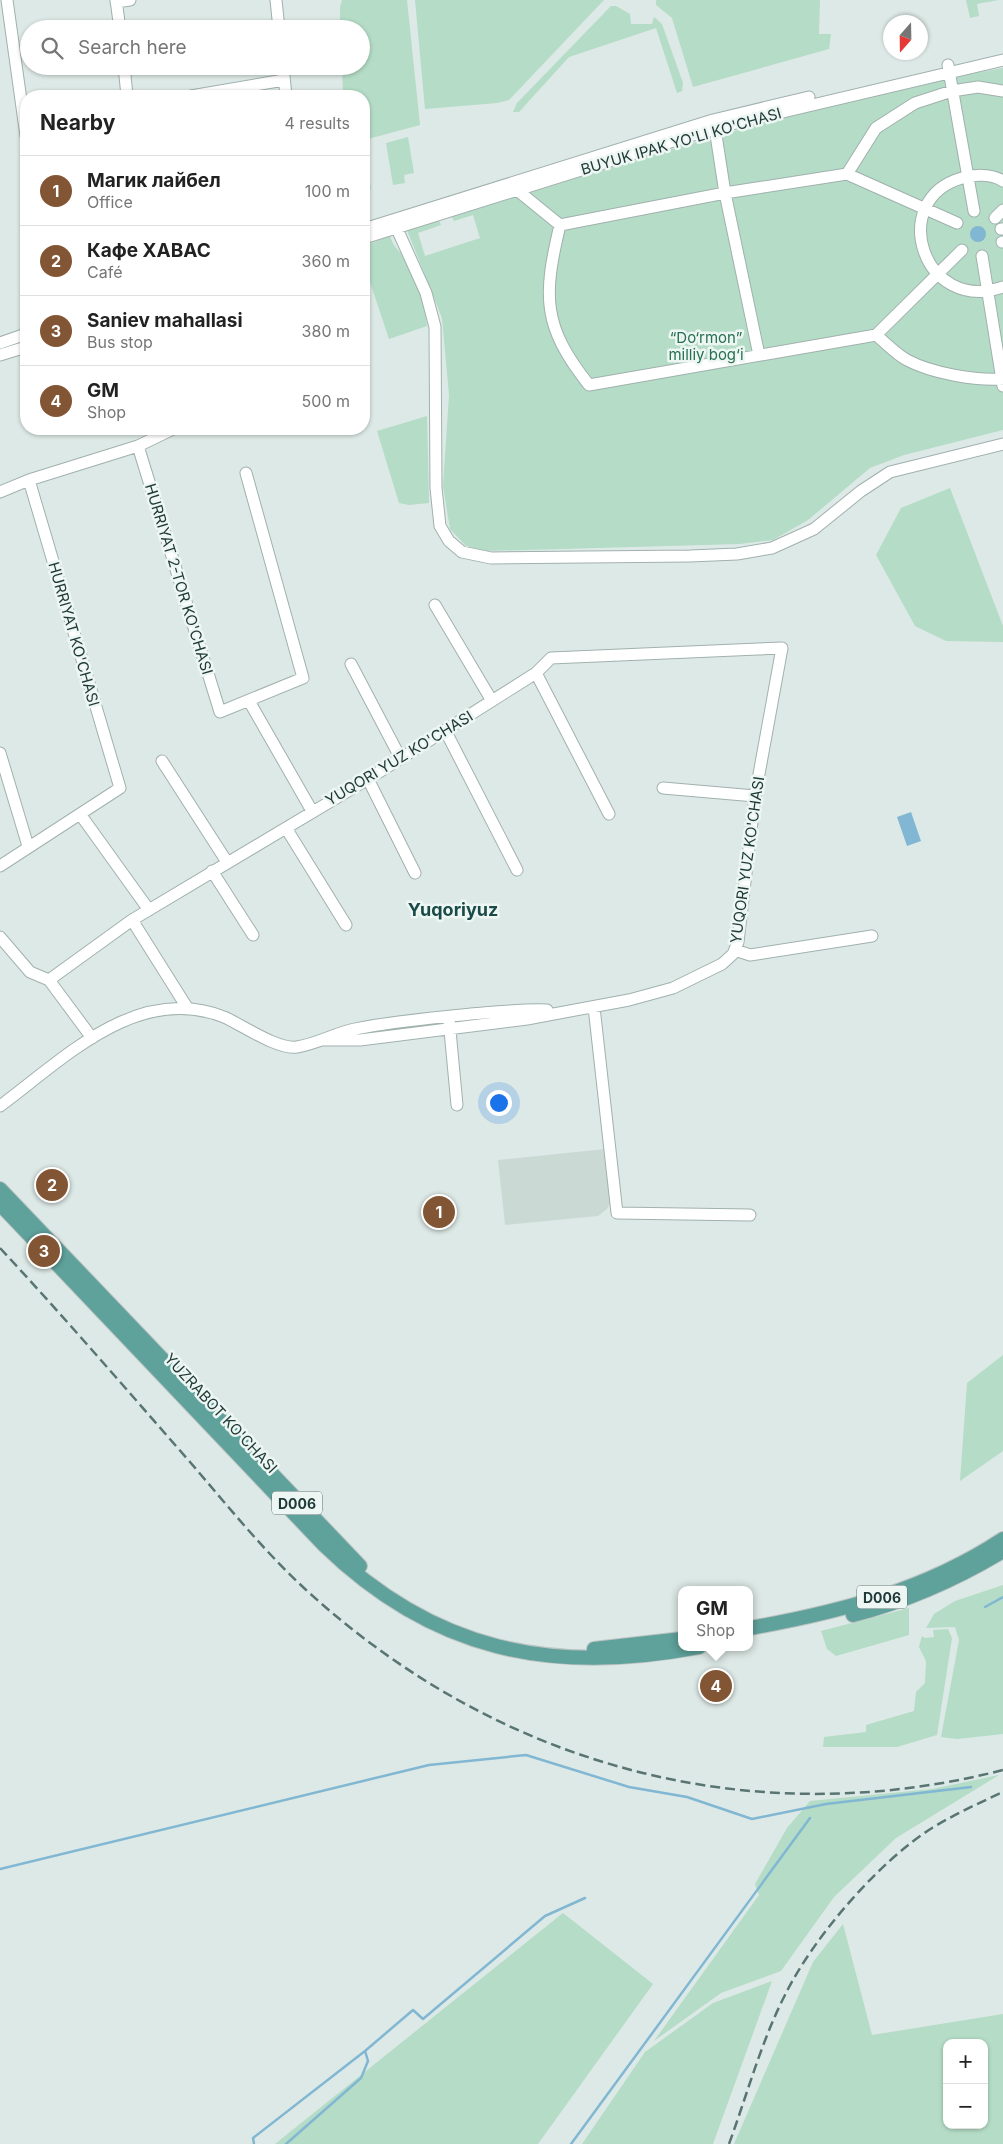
<!DOCTYPE html>
<html lang="en">
<head>
<meta charset="utf-8">
<style>
  :root { --surface:#fff; --page:#f2f2f2; --text:#222; --muted:#767676; --line:#e0e0e0; --accent:#825635 }
  body { margin:0; font-family:Inter,sans-serif; background:var(--page); color:var(--text) }
  .controls { position:absolute; right:15px; bottom:15px; display:grid; overflow:hidden; border-radius:10px; box-shadow:0 1px 4px #0004 }
  .controls button { width:45px; height:45px; display:grid; place-items:center; padding:0; border:0; border-bottom:1px solid var(--line); background:var(--surface); color:var(--text); font:25px sans-serif }
  .compass { position:absolute; left:883px; top:15px; width:45px; height:45px; border-radius:50%; background:var(--surface); box-shadow:0 1px 4px #0004; rotate:200deg }
  .you { position:absolute; left:498px; top:1102px; width:18px; height:18px; margin:-12px; border:4px solid #fff; border-radius:50%; background:#1a73e8; box-shadow:0 0 0 8px #1a73e833 }
  .badge { display:grid; place-items:center; width:32px; height:32px; border-radius:50%; background:var(--accent); color:#fff; font-size:16px; font-weight:700 }
  .pin { position:absolute; translate:-50% -50%; border:2px solid #fff; box-shadow:0 1px 5px #0006 }
  .popup { position:absolute; left:678px; top:1586px; width:75px; height:65px; box-sizing:border-box; display:grid; place-content:center; border-radius:10px; background:var(--surface); filter:drop-shadow(0 1px 4px #0005); font-size:16px; white-space:nowrap; color:var(--muted) }
  .popup b { font-size:19px; color:var(--text) }
  .popup::after { content:''; position:absolute; left:50%; top:100%; margin-left:-10px; border:10px solid transparent; border-top-color:var(--surface) }
  .list { margin:0; padding:0; list-style:none }
  h2 { display:flex; justify-content:space-between; align-items:center; height:65px; margin:0; padding:0 20px; font-size:21px }
  h2 small { font-size:16px; font-weight:400; color:var(--muted) }
  .list li { display:grid; grid-template-columns:32px 1fr auto; gap:15px; align-items:center; box-sizing:border-box; height:70px; padding:0 20px; border-top:1px solid var(--line) }
  .list b { display:block; font-size:19px; white-space:nowrap }
  .list p { margin:0; font-size:16px; white-space:nowrap; color:var(--muted) }
  .list em { font-size:16px; font-style:normal; color:var(--muted) }
  .icon { flex:none; width:28px; height:28px; fill:none; stroke:currentColor; stroke-width:2; stroke-linecap:round; stroke-linejoin:round }
  .map { position:relative; flex:none; width:1003px; height:2144px; overflow:hidden }
  .search { position:absolute; background:var(--surface); box-shadow:0 1px 4px #0004; left:20px; top:20px; width:350px; height:55px; display:flex; align-items:center; gap:12px; box-sizing:border-box; padding:0 18px; border-radius:28px; color:var(--muted); font-size:19px }
  .panel { position:absolute; background:var(--surface); box-shadow:0 1px 4px #0004; left:20px; top:90px; width:350px; height:345px; border-radius:20px }
  .map>svg:first-child { display:block }
  .built { fill:#cbd9d5 }
  .green { fill:#b4dcc6; fill-rule:evenodd }
  .water { fill:#81b7d2 }
  .lines { fill:none; stroke-linecap:round; stroke-linejoin:round }
  .stream { stroke:#81b7d2; stroke-width:2.5 }
  .minor-casing { stroke:#a0b1ae; stroke-width:13 }
  .major-casing { stroke:#bcc4c3; stroke-width:16 }
  .minor { stroke:#fff; stroke-width:11 }
  .major { stroke:#5fa19b; stroke-width:14 }
  .rail { stroke:#587572; stroke-width:2.5; stroke-dasharray:10 5; stroke-linecap:butt }
  .labels { text-anchor:middle; dominant-baseline:central; stroke-width:5; stroke-linejoin:round; paint-order:stroke }
  .shield { fill:#edf6f3; stroke:#5c726f; stroke-width:1 }
  .shield-label { font-size:14px; font-weight:bold; fill:#1e3936 }
  .street-label { font-size:15px; fill:#1e3936; stroke:#edf6f3 }
  .park-label { font-size:15px; fill:#277151; stroke:#edf6f3 }
  .quarter-label { font-size:18px; font-weight:bold; fill:#1a4b48; stroke:#edf6f3 }
</style>
</head>
<body>
<div class="map">
<svg width="1003" height="2144" viewBox="0 0 1003 2144">
  <rect width="100%" height="100%" fill="#dde9e6"/>
  <path class="built" d="M605,1149L611,1201L607,1209L598,1216L505,1225L498,1160Z"/>
  <path class="green" d="M342,0H407L420,125L364,140V96H343L342,66H361V29H340V7Z
    M415,0H604L509,100L497,103L425,109Z
    M656,0H820L819,34H831L829,49L693,87L672,18L656,5Z
    M966,0H999L977,4L979,16L970,18Z
    M611,6H616L630,14L631,24H652L654,17L662,24L683,83L682,91L677,93L656,28L569,57L519,112H513L517,103Z
    M1003,68V430L904,455L870,468L808,520L773,540L740,544L486,551L466,546L450,529L443,486L449,395L442,318L407,230L439,220L441,225L418,233L425,256L480,238L473,215L454,221L452,217C634,160 815,101 1003,68Z
    M408,137L414,173L404,175L405,183L393,185L386,143Z
    M364,148L371,189L364,190Z
    M390,236C395,252 403,252 410,264C418,282 425,307 427,326L389,339L364,264V246Z
    M427,416L429,503L409,505L399,503L377,431Z
    M950,488L1003,626V642L946,641L915,626L876,555L901,508Z
    M1003,1355V1451L960,1481L967,1383Z
    M1003,1585V1734L957,1739L941,1737L959,1640L955,1627L926,1628L934,1614L955,1601Z
    M909,1608V1635L836,1656L827,1649L821,1631Z
    M948,1629L952,1638L937,1735L897,1747H823L824,1737L866,1732V1725L914,1711L916,1692L925,1683L926,1661L919,1647L922,1636L925,1638L934,1637L933,1630Z
    M999,1775L896,1838L834,1897L781,1971L721,1993L654,2041L759,1895L755,1884L787,1828L810,1801L932,1789Z
    M563,1913L653,1984L538,2144H275Z
    M843,1924L872,2035L1003,2014V2144H734L813,1962ZM947,2043H984V2125H947Z
    M772,1981L713,2144H582L645,2052L713,2003Z"/>
  <path class="water" d="M970 234a8 8 0 1 1 16 0a8 8 0 1 1-16 0Z
    M911,812L921,841L907,846L897,817Z"/>
  <g class="lines">
    <path class="stream" d="M985,1607L1003,1597
      M0,1869L429,1765L526,1755L629,1787L687,1797L752,1819L826,1804L971,1787
      M254,2144L253,2138L365,2051L413,2010L423,2019L545,1916L585,1898
      M286,2144L361,2078L368,2061L365,2051
      M571,2144L810,1818"/>
    <g class="minor-casing">
      <path id="minor" d="M7,0L26,136
        M116,0L120,29
        M276,0L279,29
        M116,2L130,0
        M948,65L974,211
        M124,66L127,96
        M283,66L286,96
        M191,96L284,80
        M714,122L725,193L759,355
        M847,174L876,128L915,103L952,91L978,87L1003,91
        M1003,181C992,174 975,174 962,178C887,199 922,315 1003,287
        M515,186L517,190L560,225L725,193L847,174L957,223
        M995,218L1003,210
        M393,220L426,293L435,327L436,488L440,526L449,541L462,552L491,558L690,556L737,554L772,548L814,529L861,491L890,472L1003,444
        M560,225C543,296 542,326 589,385L876,335L962,250
        M364,229L713,120L809,97
        M1001,229H1003
        M364,238L715,128L1003,60
        M1002,242H1003
        M982,256L1003,386
        M876,335C886,343 896,354 907,360C931,373 976,381 1003,379
        M0,343L26,334
        M0,355L26,347
        M138,446L220,712L303,678L246,473
        M0,492L29,480L138,446L173,429
        M435,605L492,701
        M351,664L401,759
        M536,673L609,814
        M249,701L312,811
        M445,730L517,870
        M0,753L28,846
        M162,761L227,862
        M368,779L415,873
        M663,788L755,796
        M80,814L149,910
        M286,828L346,925
        M0,866L120,788L29,480
        M212,871L253,935
        M132,920L188,1009
        M0,937L30,972L49,980L92,1038
        M735,950L750,955L872,936
        M49,980L132,920L368,779L536,673L551,658L782,648L755,796L738,942L733,954L722,964L673,988L629,1000L527,1019L360,1040H322
        M594,1007L617,1213L750,1215
        M449,1020L457,1105
        M0,1106C65,1058 137,983 224,1017C242,1025 278,1050 297,1047C317,1044 335,1033 355,1029C393,1021 433,1018 471,1014C496,1012 522,1009 547,1010"/>
    </g>
    <g class="major-casing">
      <path id="major" d="M0,1189L360,1566
        M0,1204L324,1545C433,1651 552,1675 699,1647
        M853,1615C907,1601 955,1580 1003,1551
        M750,1628C840,1612 926,1590 1003,1539
        M594,1649L682,1639"/>
    </g>
    <use href="#minor" class="minor"/>
    <use href="#major" class="major"/>
    <path class="rail" d="M0,1248C65,1318 127,1390 190,1462C227,1505 263,1550 304,1588C496,1765 749,1835 1003,1770
      M729,2144C747,2095 761,2042 785,1995C813,1938 878,1862 932,1828C955,1814 979,1803 1003,1792"/>
  </g>
  <g class="labels">
    <g class="shield">
      <rect x="272" y="1491.5" width="50" height="23" rx="4"/>
      <rect x="857" y="1585.5" width="50" height="23" rx="4"/>
    </g>
    <g class="shield-label">
      <text x="297" y="1503">D006</text>
      <text x="882" y="1597">D006</text>
    </g>
    <g class="street-label">
      <text transform="translate(681 141) rotate(-16)">BUYUK IPAK YO'LI KO'CHASI</text>
      <text transform="translate(179 579) rotate(73)">HURRIYAT 2-TOR KO'CHASI</text>
      <text transform="translate(74 634) rotate(74)">HURRIYAT KO'CHASI</text>
      <text transform="translate(399 758) rotate(-31)">YUQORI YUZ KO'CHASI</text>
      <text transform="translate(747 860) rotate(-82)">YUQORI YUZ KO'CHASI</text>
      <text transform="translate(221 1413) rotate(47)">YUZRABOT KO'CHASI</text>
    </g>
    <g class="park-label">
      <text x="706" y="337">“Do‘rmon”<tspan x="706" dy="17">milliy bog‘i</tspan></text>
    </g>
    <g class="quarter-label">
      <text x="453" y="909">Yuqoriyuz</text>
    </g>
  </g>
</svg>
<div class="controls">
<button>+</button>
<button>−</button>
</div>
<svg class="compass" viewBox="-18 -18 36 36"><path d="M0-13l5 13h-10z" fill="#e53935"/><path d="M0 13l5-13h-10z" fill="#767676"/></svg>
<div class="you"></div>
<div class="pin badge" style="left:439px;top:1212px">1</div>
<div class="pin badge" style="left:52px;top:1185px">2</div>
<div class="pin badge" style="left:44px;top:1251px">3</div>
<div class="pin badge" style="left:716px;top:1686px">4</div>
<div class="popup"><b>GM</b>Shop</div>
<div class="search"><svg class="icon" aria-label="search" viewBox="0 0 24 24"><circle cx="10" cy="10" r="6"/><path d="M15 15l6 6"/></svg>Search here</div>
<section class="panel">
<h2>Nearby<small>4 results</small></h2>
<ul class="list">
<li><span class="badge">1</span><div><b>Магик лайбел</b><p>Office</p></div><em>100 m</em></li>
<li><span class="badge">2</span><div><b>Кафе ХАВАС</b><p>Café</p></div><em>360 m</em></li>
<li><span class="badge">3</span><div><b>Saniev mahallasi</b><p>Bus stop</p></div><em>380 m</em></li>
<li><span class="badge">4</span><div><b>GM</b><p>Shop</p></div><em>500 m</em></li>
</ul>
</section>
</div>
</body>
</html>
